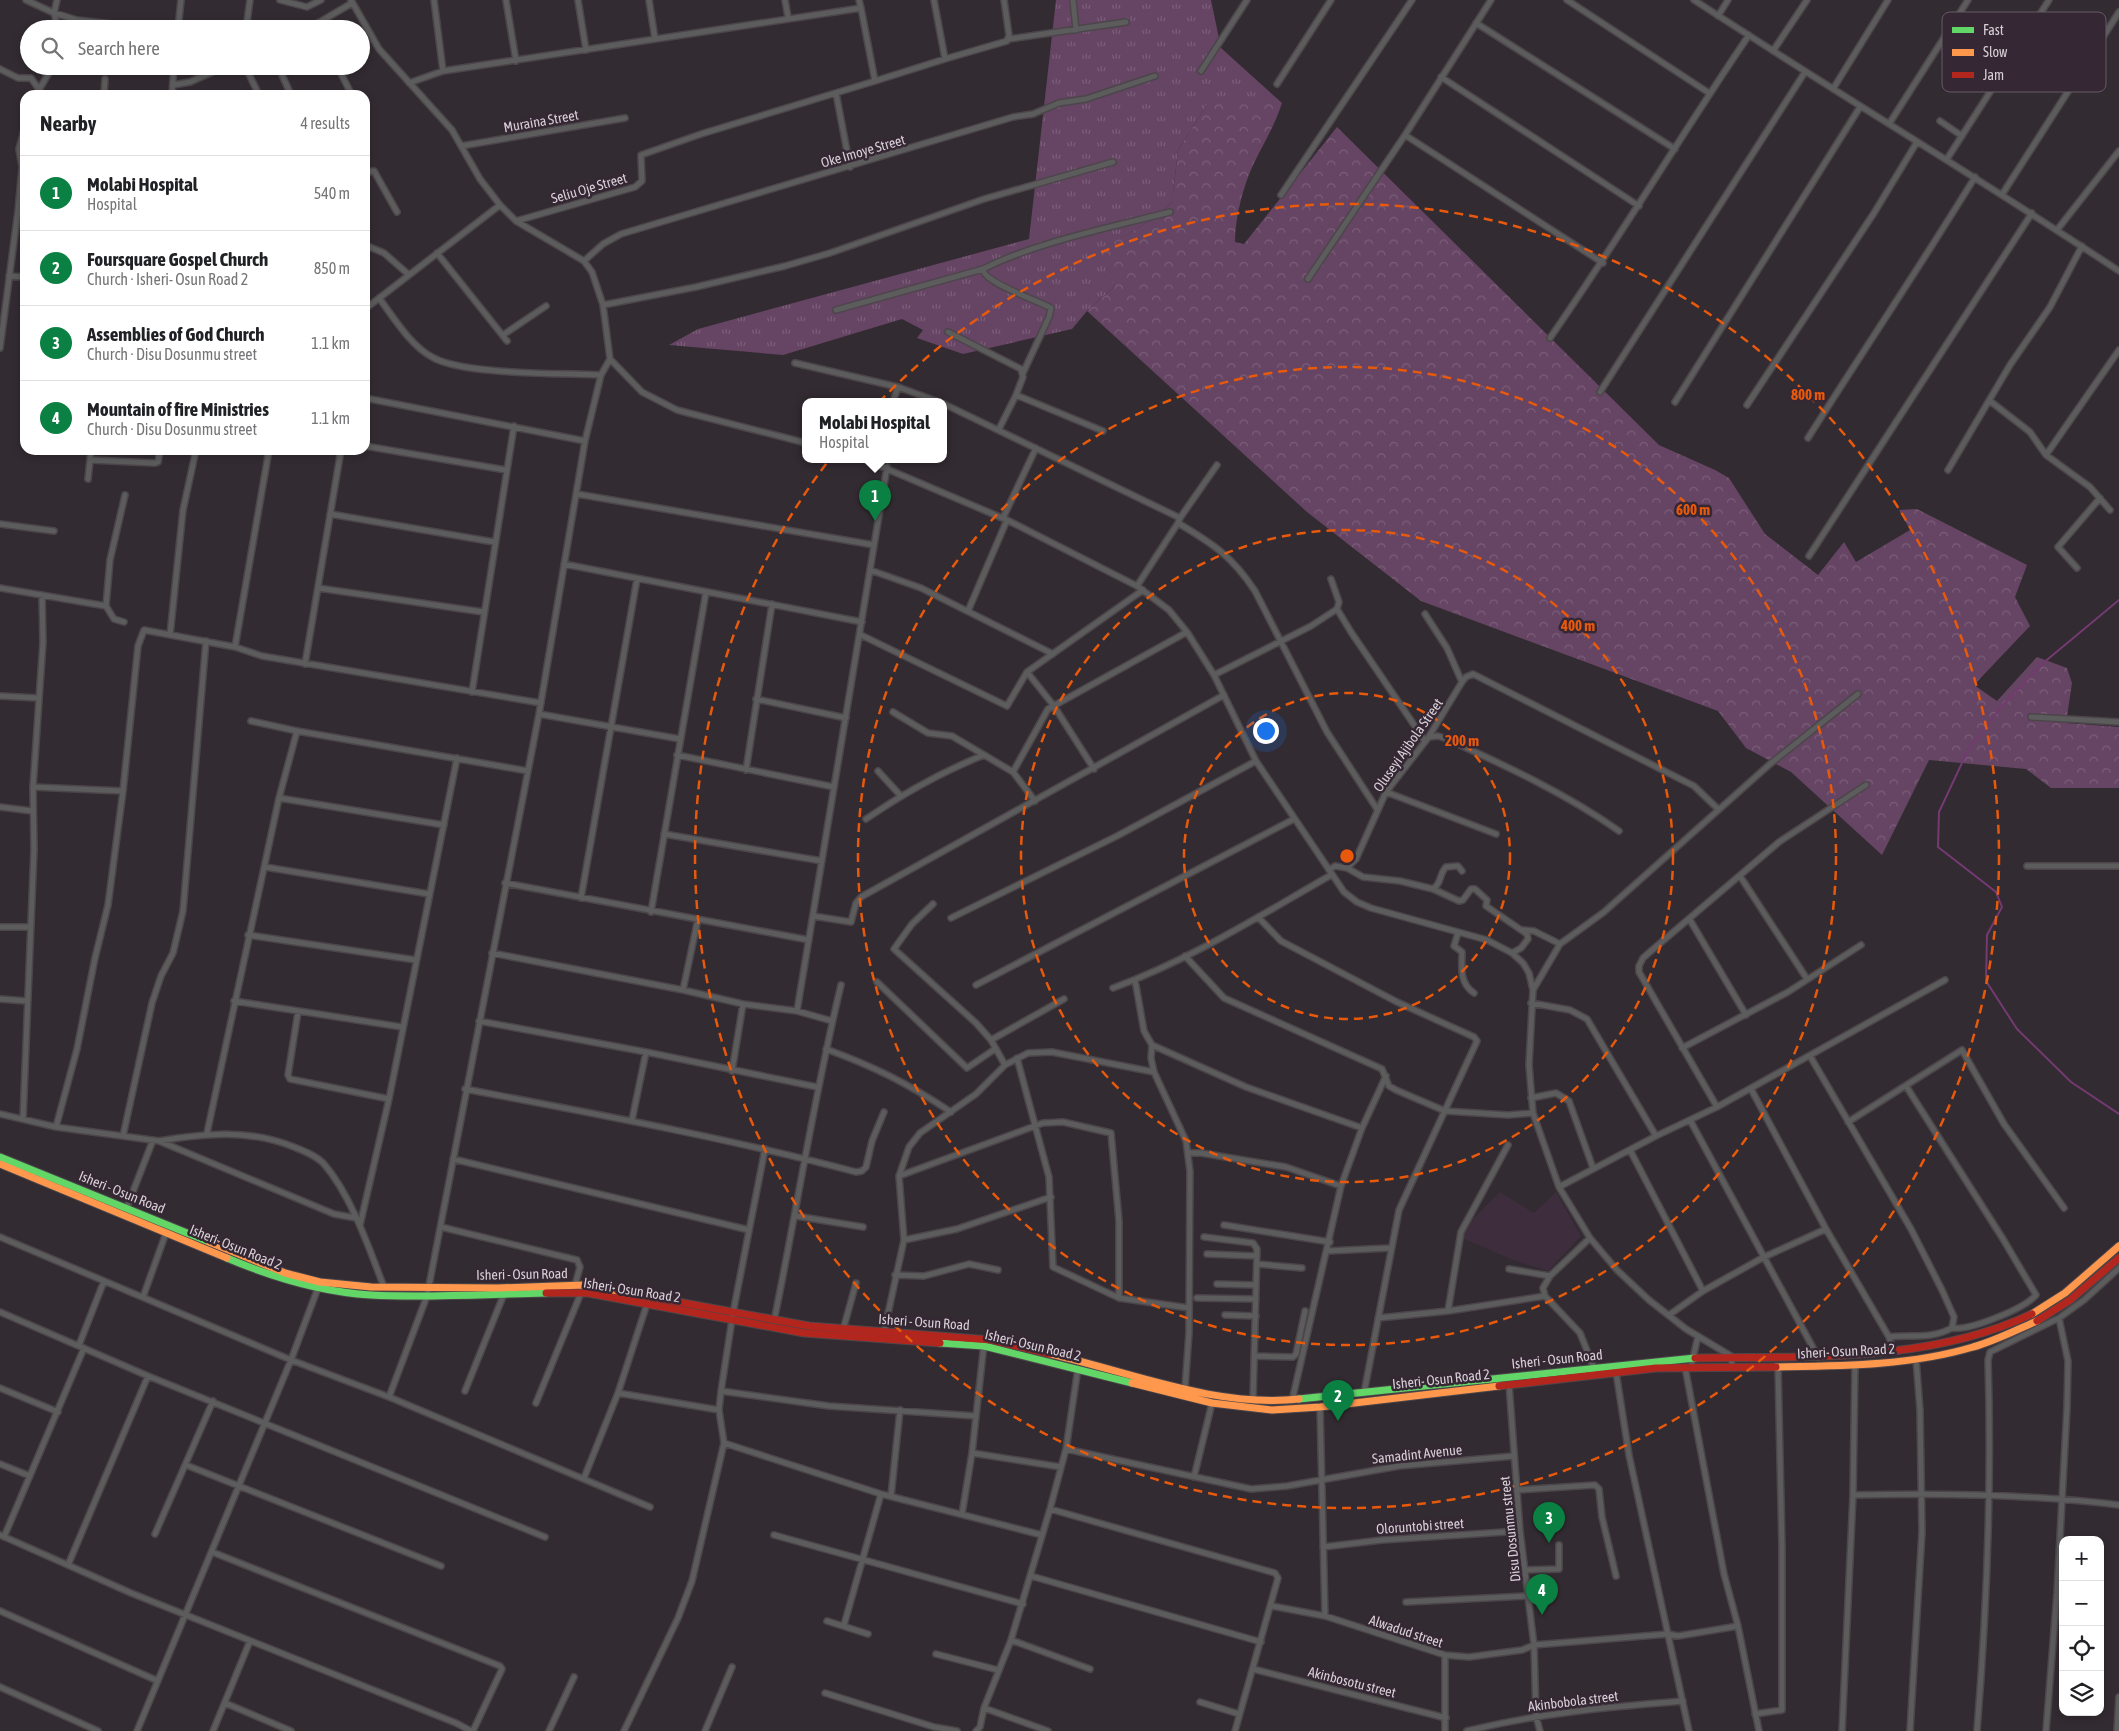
<!DOCTYPE html>
<html lang="en">
<head>
<meta charset="utf-8">
<style>
  :root { --surface:#fff; --page:#f6f6f6; --text:#202124; --muted:#757577; --line:#e0e0e0; --accent:#0b8043 }
  body { margin:0; font-family:"Asap Condensed",sans-serif; background:var(--page); color:var(--text) }
  .controls { position:absolute; right:15px; bottom:15px; display:grid; overflow:hidden; border-radius:10px; box-shadow:0 2px 8px #0003 }
  .controls button { width:45px; height:45px; display:grid; place-items:center; padding:0; border:0; border-bottom:1px solid var(--line); background:var(--surface); color:var(--text); font:25px sans-serif }
  .you { position:absolute; left:1265px; top:730px; width:18px; height:18px; margin:-12px; border:4px solid #fff; border-radius:50%; background:#1a73e8; box-shadow:0 0 0 8px #1a73e833 }
  .badge { display:grid; place-items:center; width:32px; height:32px; border-radius:50%; background:var(--accent); color:#fff; font-size:16px; font-weight:700 }
  .pin { position:absolute; translate:-50% -41px; filter:drop-shadow(0 1px 2px #0008) }
  .pin::after { content:''; position:absolute; top:26px; width:18px; height:15px; background:inherit; clip-path:polygon(0 0,100% 0,50% 100%) }
  .popup { position:absolute; left:802px; top:398px; width:145px; height:65px; box-sizing:border-box; display:grid; place-content:center; border-radius:10px; background:var(--surface); filter:drop-shadow(0 1px 4px #0005); font-size:16px; white-space:nowrap; color:var(--muted) }
  .popup b { font-size:19px; color:var(--text) }
  .popup::after { content:''; position:absolute; left:50%; top:100%; margin-left:-10px; border:10px solid transparent; border-top-color:var(--surface) }
  .list { margin:0; padding:0; list-style:none }
  h2 { display:flex; justify-content:space-between; align-items:center; height:65px; margin:0; padding:0 20px; font-size:21px }
  h2 small { font-size:16px; font-weight:400; color:var(--muted) }
  .list li { display:grid; grid-template-columns:32px 1fr auto; gap:15px; align-items:center; box-sizing:border-box; height:75px; padding:0 20px; border-top:1px solid var(--line) }
  .list b { display:block; font-size:19px; white-space:nowrap }
  .list p { margin:0; font-size:16px; white-space:nowrap; color:var(--muted) }
  .list em { font-size:16px; font-style:normal; color:var(--muted) }
  .icon { flex:none; width:28px; height:28px; fill:none; stroke:currentColor; stroke-width:2; stroke-linecap:round; stroke-linejoin:round }
  .map { position:relative; flex:none; width:2119px; height:1731px; overflow:hidden }
  .search { position:absolute; background:var(--surface); box-shadow:0 2px 8px #0003; left:20px; top:20px; width:350px; height:55px; display:flex; align-items:center; gap:12px; box-sizing:border-box; padding:0 18px; border-radius:28px; color:var(--muted); font-size:19px }
  .panel { position:absolute; background:var(--surface); box-shadow:0 2px 8px #0003; left:20px; top:90px; width:350px; height:365px; border-radius:15px }
  .map>svg:first-child { display:block }
  .built { fill:#3e2e3d }
  .grass { fill:url(#grass-tufts) }
  .forest { fill:url(#forest-crowns) }
  .lines { fill:none; stroke-linecap:round; stroke-linejoin:round }
  .stream { stroke:#743a71; stroke-width:2 }
  .street-casing { stroke:#4c464b; stroke-width:8 }
  .fast-casing { stroke:#4c464b; stroke-width:9 }
  .slow-casing { stroke:#4c464b; stroke-width:9 }
  .jam-casing { stroke:#4c464b; stroke-width:9 }
  .street { stroke:#5c5c5c; stroke-width:5 }
  .fast { stroke:#63d668; stroke-width:7 }
  .slow { stroke:#ff974d; stroke-width:7 }
  .jam { stroke:#b3261e; stroke-width:7 }
  .ring { fill:none; stroke:#e8590c; stroke-width:2.5; stroke-dasharray:9 6 }
  .labels { text-anchor:middle; dominant-baseline:central; stroke-width:5; stroke-linejoin:round; paint-order:stroke }
  .street-label { font-size:14px; fill:#d8d0d7; stroke:#352834 }
  .key { fill:#352834; stroke:#665a65; stroke-width:1 }
  .key-label { font-size:14px; fill:#d8d0d7 }
  .centre { fill:#e8590c; stroke:#352834; stroke-width:2.5 }
  .ring-label { font-size:15px; text-anchor:middle; font-weight:bold; fill:#e8590c; stroke:#352834; stroke-width:5; stroke-linejoin:round; paint-order:stroke }
</style>
</head>
<body>
<div class="map">
<svg width="2119" height="1731" viewBox="0 0 2119 1731">
  <defs>
    <pattern id="grass-tufts" width="24" height="20" patternUnits="userSpaceOnUse" patternTransform="scale(1.25)"><rect width="24" height="20" fill="#664463"/><path d="M3 7l-1-3M5 7V3M7 7l1-3M15 17l-1-3M17 17v-4M19 17l1-3" fill="none" stroke="#7b5e79"/></pattern>
    <pattern id="forest-crowns" width="20" height="18" patternUnits="userSpaceOnUse" patternTransform="scale(1.25)"><rect width="20" height="18" fill="#664463"/><path d="M2 6a3 3 0 1 1 6 0M12 15a3 3 0 1 1 6 0" fill="none" stroke="#7b5e79"/></pattern>
  </defs>
  <rect width="100%" height="100%" fill="#322b31"/>
  <path class="built" d="M1500,1192L1534,1213L1556,1192L1581,1236L1548,1271L1513,1260L1462,1238L1472,1220Z"/>
  <path class="grass" d="M1056,0H1211L1221,48L1282,103H1208L1178,150L1172,202L1155,218L1099,251L1115,286L1087,311L1072,329L963,354L917,338L923,330L902,319L783,355L669,345L698,329L1029,239Z"/>
  <path class="forest" d="M1208,103H1282C1275,125 1264,143 1254,163C1243,186 1235,218 1235,242L1244,244L1337,127L1659,445L1715,470L1729,478L1765,534L1818,575L1844,542L1856,562L1910,530L1899,510L1917,509L2027,565L2015,597L2030,626L1974,685L1997,701L2037,657L2067,668L2072,683L2066,723L2119,727V788H2051L2026,769L1929,760L1882,855L1791,772L1746,748L1718,711L1421,601L1307,512L1087,311L1115,286L1098,251L1155,218L1172,202L1178,150Z"/>
  <g class="lines">
    <path class="stream" d="M2119,600L2042,664L2002,706L1969,748L1939,812L1938,847L1996,892L2002,907L1987,935L1986,981L2017,1029L2071,1082L2119,1114"/>
    <g class="street-casing">
      <path id="street" d="M26,0L54,13L77,20L157,29
        M57,0L54,13L58,29
        M280,0L307,7L321,0
        M351,0L379,49L452,130L480,179L500,205L516,221L584,261L592,272L603,305L610,359L642,392L677,410L806,443
        M434,0L443,71
        M506,0L516,61
        M578,0L586,50
        M649,0L655,39
        M785,0L788,17
        M859,0L861,8
        M934,0L945,59L1007,41L1009,35L1004,0
        M1073,0L1076,30
        M1567,0L1709,93
        M1694,0C1835,92 1979,178 2119,271
        M1718,16L1728,0
        M1476,23L1675,149
        M178,29L181,0
        M246,29L250,0
        M308,29L352,3
        M1009,39L1126,22
        M1773,51L1807,0
        M245,66L259,95
        M278,66L291,95
        M337,66L352,95
        M0,69L18,78H31L38,88
        M1201,71L1247,0
        M1441,77L1639,206
        M875,81L945,59
        M409,83L443,71L861,8L875,81L701,134L641,155L642,181L635,187L516,221
        M1277,84L1331,0
        M173,85L190,82L226,66
        M1833,89L1888,0
        M836,93L850,167
        M36,95L53,66
        M104,95L105,79
        M172,95L174,66
        M1940,121L1962,136
        M1889,124L1968,0
        M1405,135L1603,263
        M461,146L625,118
        M1947,159L2049,0
        M365,172L374,171L397,212
        M2003,193L2119,12
        M1281,195L1412,0
        M2057,230L2119,151
        M365,245L384,253L408,274
        M437,253L507,341
        M584,261L603,244L621,234L1013,117L1033,114L1059,103L1086,99L1155,76
        M9,276L25,277
        M1308,279L1405,135L1491,0
        M379,298C394,318 410,345 432,357C462,375 562,373 601,375
        M603,305L696,287L785,266L830,253L984,199L1113,162
        M365,309L500,205
        M836,310L983,269
        M948,332L1021,369L1023,377L1016,395
        M503,335L546,306
        M1550,338C1619,239 1681,135 1749,35
        M0,348L18,211L22,167L19,149L25,126
        M795,363L898,387L939,402
        M1023,373L1049,317L1051,308C1039,301 982,282 983,269C1036,242 1112,227 1170,212
        M1600,392L1805,72
        M365,398L585,441
        M1990,401L2030,432L2046,455L2090,487L2110,510
        M893,402L898,387
        M1675,402L1860,107
        M944,404L1180,518L1178,523C1213,544 1232,556 1255,591L1327,732L1377,809
        M1747,405L1874,213L1917,142
        M999,429L1016,395L1103,431
        M1808,438C1863,351 1921,265 1975,177
        M365,446L506,470
        M2046,455L2119,350
        M90,460L155,463L158,462L160,450
        M866,460L1007,520L1137,586L1169,610L1187,632L1214,675L1256,761L1344,892L1357,902L1371,908L1487,940L1512,953L1523,963L1529,973L1533,990L1529,1065L1533,1113L1559,1187L1590,1238L1617,1270L1649,1300L1686,1329L1731,1356L1732,1366
        M1948,470L2010,365L2050,307L2082,246
        M88,479L91,450
        M577,494L874,545
        M330,514L494,542
        M1003,518L1036,448
        M1180,518L1217,465
        M0,524L54,531
        M1809,556L2032,213
        M564,564L862,622
        M2077,568L2058,547L2100,498
        M870,570L921,588L1053,654
        M1331,579L1339,602L1337,609L1351,632L1425,741
        M1137,586L1178,523
        M0,588L106,606L114,619L124,622
        M318,588L483,612
        M106,606L110,560L125,495
        M968,611L1007,520
        M1425,614L1447,648L1462,682
        M170,635L183,510L196,450
        M861,635L1007,706L1027,672L1143,590
        M235,647L269,450
        M305,664L341,450
        M1027,672L1054,706L1094,769
        M1214,675L1311,626L1337,609
        M472,692L514,426
        M0,696L38,698
        M756,699L846,718
        M893,712L928,733L952,736L1013,772L1035,801
        M539,714L680,739
        M2031,717L2119,722
        M251,721L297,731
        M1429,737L1438,736L1447,739C1506,766 1565,793 1619,831
        M677,755L834,787
        M746,770L772,604
        M878,771L900,795
        M1013,772L1048,709L1187,632
        M33,787L123,791
        M1386,792L1496,834
        M279,798L444,825
        M0,807L32,811
        M866,819C904,793 941,772 984,755
        M664,834L822,861
        M2027,866H2119
        M265,867L429,894
        M1347,868L1363,877L1400,881L1433,889L1459,901L1463,900L1471,889H1475L1487,900L1486,906L1527,934L1528,939L1521,948L1512,953
        M1329,870L1335,866L1347,868L1356,859L1386,792L1428,738L1462,682L1466,677L1473,674L1694,786L1718,809
        M1740,876L1807,979
        M505,883L809,940
        M1433,889C1442,883 1439,874 1446,867L1458,866L1462,871
        M581,898L637,579
        M933,904L912,924L894,949L976,1023L991,1040L1005,1065
        M651,912L706,592
        M813,916L851,922L856,903L861,897L1224,695
        M1258,917L1281,941L1397,1002L1474,1037L1477,1041L1399,1210L1364,1393
        M951,918L1117,836L1256,761
        M1690,920L1746,1015
        M0,927H29
        M1523,930L1534,931L1560,944
        M1458,933L1454,946L1462,952C1462,967 1459,983 1474,993
        M248,935L416,960
        M492,953L683,990L743,1004L797,1011L832,1021
        M1185,956L1224,998L1382,1069L1389,1086L1396,1090L1445,1111L1508,1115L1533,1113
        M1135,980L1144,1031L1152,1045L1246,1087L1362,1128
        M877,982L967,1068L995,1049
        M976,985L1294,819
        M1113,988C1190,960 1261,915 1331,875
        M683,990L698,919
        M1533,990L1560,944L1604,912L1770,764L1858,694
        M0,999L27,1001
        M234,1001L402,1027
        M1531,1003L1570,1010L1587,1019L1656,1136L1717,1107L1945,980
        M797,1011L887,467
        M298,1012L288,1075L290,1079L389,1099
        M479,1021L646,1052L817,1087
        M991,1040L1064,999
        M1152,1045L1151,1058L1154,1072
        M1682,1048L1788,992L1861,945
        M826,1049C875,1067 907,1083 951,1112
        M1810,1056L1911,1229L1942,1290L1954,1317L1952,1328C1929,1340 1912,1334 1889,1337
        M1017,1058L1049,1177L1053,1267L1119,1298L1189,1308
        M732,1071L743,1004
        M1906,1086L2003,1239L2036,1295C2024,1309 1969,1331 1952,1328
        M465,1089C596,1114 727,1138 856,1172L862,1171L866,1167L872,1141L884,1112
        M1751,1089L1826,1229L1889,1337L1894,1352
        M1531,1098L1556,1093L1569,1101L1593,1168
        M1717,1107L1639,972V966L1643,958L1651,951L1779,842L1866,785
        M0,1114L56,1127L159,1141L334,1214L356,1218
        M23,1119L34,849L33,787L43,642L42,595
        M632,1120L646,1052
        M1690,1120L1818,1357
        M1848,1122L1962,1050L2004,1124L2064,1208
        M56,1127L77,1049L95,958L108,905L123,791L138,646L144,630L235,647L262,656L541,703
        M207,1133L279,798L297,731L528,771
        M123,1136L152,1003L161,976L173,953L183,911L206,641
        M159,1141C206,1133 249,1129 294,1147C304,1151 317,1156 324,1164C351,1195 369,1248 384,1287
        M765,1149L733,1313L721,1391L719,1410L724,1443L881,1494L1042,1535
        M1630,1150L1703,1291
        M1188,1153H1201L1286,1167L1341,1186
        M453,1159L749,1230
        M899,1176L1043,1123L1063,1122L1111,1133L1119,1221V1298
        M1559,1187L1656,1136
        M127,1207L153,1140
        M796,1216L863,1227
        M360,1225L389,1099L457,758
        M1224,1225L1330,1242
        M441,1227L577,1260L580,1267L575,1285
        M0,1237L291,1360L389,1397L650,1507
        M1204,1237L1253,1243L1257,1249L1253,1401
        M1590,1238L1550,1276L1543,1288L1545,1296L1580,1333L1594,1368
        M904,1240L957,1229L1051,1197
        M1327,1251L1390,1248
        M1207,1254L1257,1256
        M1257,1264L1302,1268
        M1509,1269L1550,1276
        M895,1275L924,1276L969,1264L998,1270
        M1217,1284L1256,1285
        M143,1297L166,1233
        M1197,1298L1256,1299
        M1448,1311L1461,1232L1508,1145
        M0,1312L148,1376L545,1537
        M1225,1315L1256,1316
        M1669,1315L1703,1291L1764,1257L1826,1229
        M1378,1318L1448,1311L1545,1296
        M774,1321C797,1209 814,1096 841,985
        M843,1330L856,1283
        M884,1332L904,1240L899,1176L909,1147L920,1133L976,1094L1005,1065L1028,1053L1052,1052L1154,1072L1186,1141L1190,1171L1189,1333L1185,1388
        M79,1345L104,1281
        M1255,1356L1293,1357L1296,1354L1305,1311
        M1685,1367L1724,1574L1738,1626L1759,1731
        M1691,1367L1698,1336
        M1616,1372L1629,1455L1689,1731
        M1509,1384L1520,1531L1534,1645L1536,1716L1540,1731
        M0,1388L58,1412
        M465,1391L504,1294
        M721,1391L829,1406L976,1416
        M618,1393L719,1410
        M389,1397L427,1296L539,714L585,441L601,375L610,359
        M1292,1401L1341,1186L1362,1128L1386,1076
        M536,1403L581,1293
        M1320,1407L1325,1616
        M1066,1449L1251,1489L1287,1486L1399,1466L1514,1456
        M972,1453L1061,1467
        M0,1464L30,1476
        M186,1465L441,1566
        M1194,1477L1212,1403
        M584,1478L618,1393L647,1304
        M1517,1490L1595,1485L1599,1489L1602,1517L1616,1576
        M1853,1495C1941,1493 2031,1494 2119,1505
        M891,1496L900,1410
        M1050,1509L1275,1573L1278,1578L1235,1731
        M962,1514L972,1453L984,1344
        M155,1534L213,1401
        M0,1535L131,1593L456,1723L471,1731
        M774,1535L1023,1604
        M4,1537L84,1348
        M1323,1547L1382,1540L1520,1531
        M212,1552L500,1666L502,1669L473,1731
        M68,1565L148,1376
        M1525,1570L1559,1569V1545
        M1031,1576L1261,1642
        M1406,1602L1528,1596
        M1272,1606L1325,1616L1445,1655L1469,1657L1522,1650L1534,1645L1668,1634L1678,1636L1738,1626
        M0,1611L158,1681
        M827,1621L868,1634
        M844,1625L881,1494
        M1011,1640L1090,1669
        M936,1654L998,1670
        M1253,1669L1446,1718
        M0,1687L98,1731
        M825,1693L934,1727L957,1731
        M1200,1702L1239,1714
        M225,1703L291,1731
        M984,1708L1048,1731
        M1755,1714L1782,1710V1547L1778,1367
        M137,1731L291,1360L318,1288
        M213,1731L250,1641
        M549,1731L574,1677
        M624,1731L678,1618L692,1581L724,1443
        M705,1731L732,1667
        M976,1731L980,1727L984,1708L1011,1640L1050,1509L1066,1449L1078,1368
        M1445,1731V1655
        M1467,1731C1539,1713 1610,1707 1683,1701
        M1842,1731L1853,1495L1855,1366
        M1910,1731L1922,1532L1920,1410L1916,1359
        M1977,1731C1987,1607 1992,1484 1988,1360L1990,1352L2059,1318L2084,1300L2119,1268
        M2046,1731L2057,1593L2067,1407L2068,1361L2059,1318
        M2117,1731L2119,1697"/>
    </g>
    <g class="fast-casing">
      <path id="fast" d="M0,1157L209,1242
        M227,1258C272,1277 322,1292 371,1295C429,1298 488,1294 546,1293
        M940,1343L984,1346L1132,1383
        M1299,1399L1695,1358"/>
    </g>
    <g class="slow-casing">
      <path id="slow" d="M0,1164L227,1258
        M209,1242L285,1273L320,1282L371,1287L498,1288L584,1285L618,1291
        M2032,1314L2065,1293L2119,1246
        M1050,1354C1131,1372 1215,1408 1299,1399
        M1776,1367C1841,1366 1909,1366 1973,1347C1995,1341 2016,1330 2037,1321
        M1132,1383L1212,1403L1272,1410L1320,1407L1499,1386"/>
    </g>
    <g class="jam-casing">
      <path id="jam" d="M618,1291L809,1326L991,1340L1050,1354
        M546,1293H588L804,1333L940,1343
        M2037,1321L2070,1300L2119,1258
        M1695,1358C1809,1356 1927,1363 2032,1314
        M1499,1386L1656,1368L1776,1367"/>
    </g>
    <use href="#street" class="street"/>
    <use href="#fast" class="fast"/>
    <use href="#slow" class="slow"/>
    <use href="#jam" class="jam"/>
  </g>
  <g class="ring">
    <circle cx="1347" cy="856" r="163"/>
    <circle cx="1347" cy="856" r="326"/>
    <circle cx="1347" cy="856" r="489"/>
    <circle cx="1347" cy="856" r="652"/>
  </g>
  <g class="labels">
    <g class="street-label">
      <text transform="translate(541 121) rotate(-10)">Muraina Street</text>
      <text transform="translate(863 151) rotate(-16)">Oke Imoye Street</text>
      <text transform="translate(589 188) rotate(-16)">Seliu Oje Street</text>
      <text transform="translate(1408 745) rotate(-55)">Oluseyi Ajibola Street</text>
      <text transform="translate(122 1192) rotate(22)">Isheri - Osun Road</text>
      <text transform="translate(236 1247) rotate(22)">Isheri- Osun Road 2</text>
      <text transform="translate(522 1274) rotate(-1)">Isheri - Osun Road</text>
      <text transform="translate(632 1290) rotate(9)">Isheri- Osun Road 2</text>
      <text transform="translate(924 1322) rotate(4)">Isheri - Osun Road</text>
      <text transform="translate(1033 1345) rotate(13)">Isheri- Osun Road 2</text>
      <text transform="translate(1846 1351) rotate(-3)">Isheri- Osun Road 2</text>
      <text transform="translate(1557 1359) rotate(-6)">Isheri - Osun Road</text>
      <text transform="translate(1441 1379) rotate(-6)">Isheri- Osun Road 2</text>
      <text transform="translate(1417 1454) rotate(-6)">Samadint Avenue</text>
      <text transform="translate(1420 1526) rotate(-4)">Oloruntobi street</text>
      <text transform="translate(1510 1529) rotate(-96)">Disu Dosunmu street</text>
      <text transform="translate(1406 1631) rotate(18)">Alwadud street</text>
      <text transform="translate(1352 1682) rotate(14)">Akinbosotu street</text>
      <text transform="translate(1573 1701) rotate(-7)">Akinbobola street</text>
    </g>
  </g>
  <rect x="1942" y="12" width="164" height="80" rx="8" class="key"/>
  <rect x="1952" y="27" width="22" height="6" fill="#63d668"/>
  <rect x="1952" y="49" width="22" height="7" fill="#ff974d"/>
  <rect x="1952" y="72" width="22" height="6" fill="#b3261e"/>
  <g class="key-label">
    <text x="1983" y="35">Fast</text>
    <text x="1983" y="57">Slow</text>
    <text x="1983" y="80">Jam</text>
  </g>
  <circle cx="1347" cy="856" r="8" class="centre"/>
  <g class="ring-label">
    <text x="1808" y="400">800 m</text>
    <text x="1693" y="515">600 m</text>
    <text x="1578" y="631">400 m</text>
    <text x="1462" y="746">200 m</text>
  </g>
</svg>
<div class="controls">
<button>+</button>
<button>−</button>
<button><svg class="icon" aria-label="locate" viewBox="0 0 24 24"><circle cx="12" cy="12" r="6"/><path d="M12 2v4M12 18v4M2 12h4M18 12h4"/></svg></button>
<button><svg class="icon" aria-label="layers" viewBox="0 0 24 24"><path d="M12 4l9 5-9 5-9-5zM3 14l9 5 9-5"/></svg></button>
</div>
<div class="you"></div>
<div class="pin badge" style="left:875px;top:521px">1</div>
<div class="popup"><b>Molabi Hospital</b>Hospital</div>
<div class="pin badge" style="left:1338px;top:1421px">2</div>
<div class="pin badge" style="left:1549px;top:1543px">3</div>
<div class="pin badge" style="left:1542px;top:1615px">4</div>
<div class="search"><svg class="icon" aria-label="search" viewBox="0 0 24 24"><circle cx="10" cy="10" r="6"/><path d="M15 15l6 6"/></svg>Search here</div>
<section class="panel">
<h2>Nearby<small>4 results</small></h2>
<ul class="list">
<li><span class="badge">1</span><div><b>Molabi Hospital</b><p>Hospital</p></div><em>540 m</em></li>
<li><span class="badge">2</span><div><b>Foursquare Gospel Church</b><p>Church · Isheri- Osun Road 2</p></div><em>850 m</em></li>
<li><span class="badge">3</span><div><b>Assemblies of God Church</b><p>Church · Disu Dosunmu street</p></div><em>1.1 km</em></li>
<li><span class="badge">4</span><div><b>Mountain of fire Ministries</b><p>Church · Disu Dosunmu street</p></div><em>1.1 km</em></li>
</ul>
</section>
</div>
</body>
</html>
